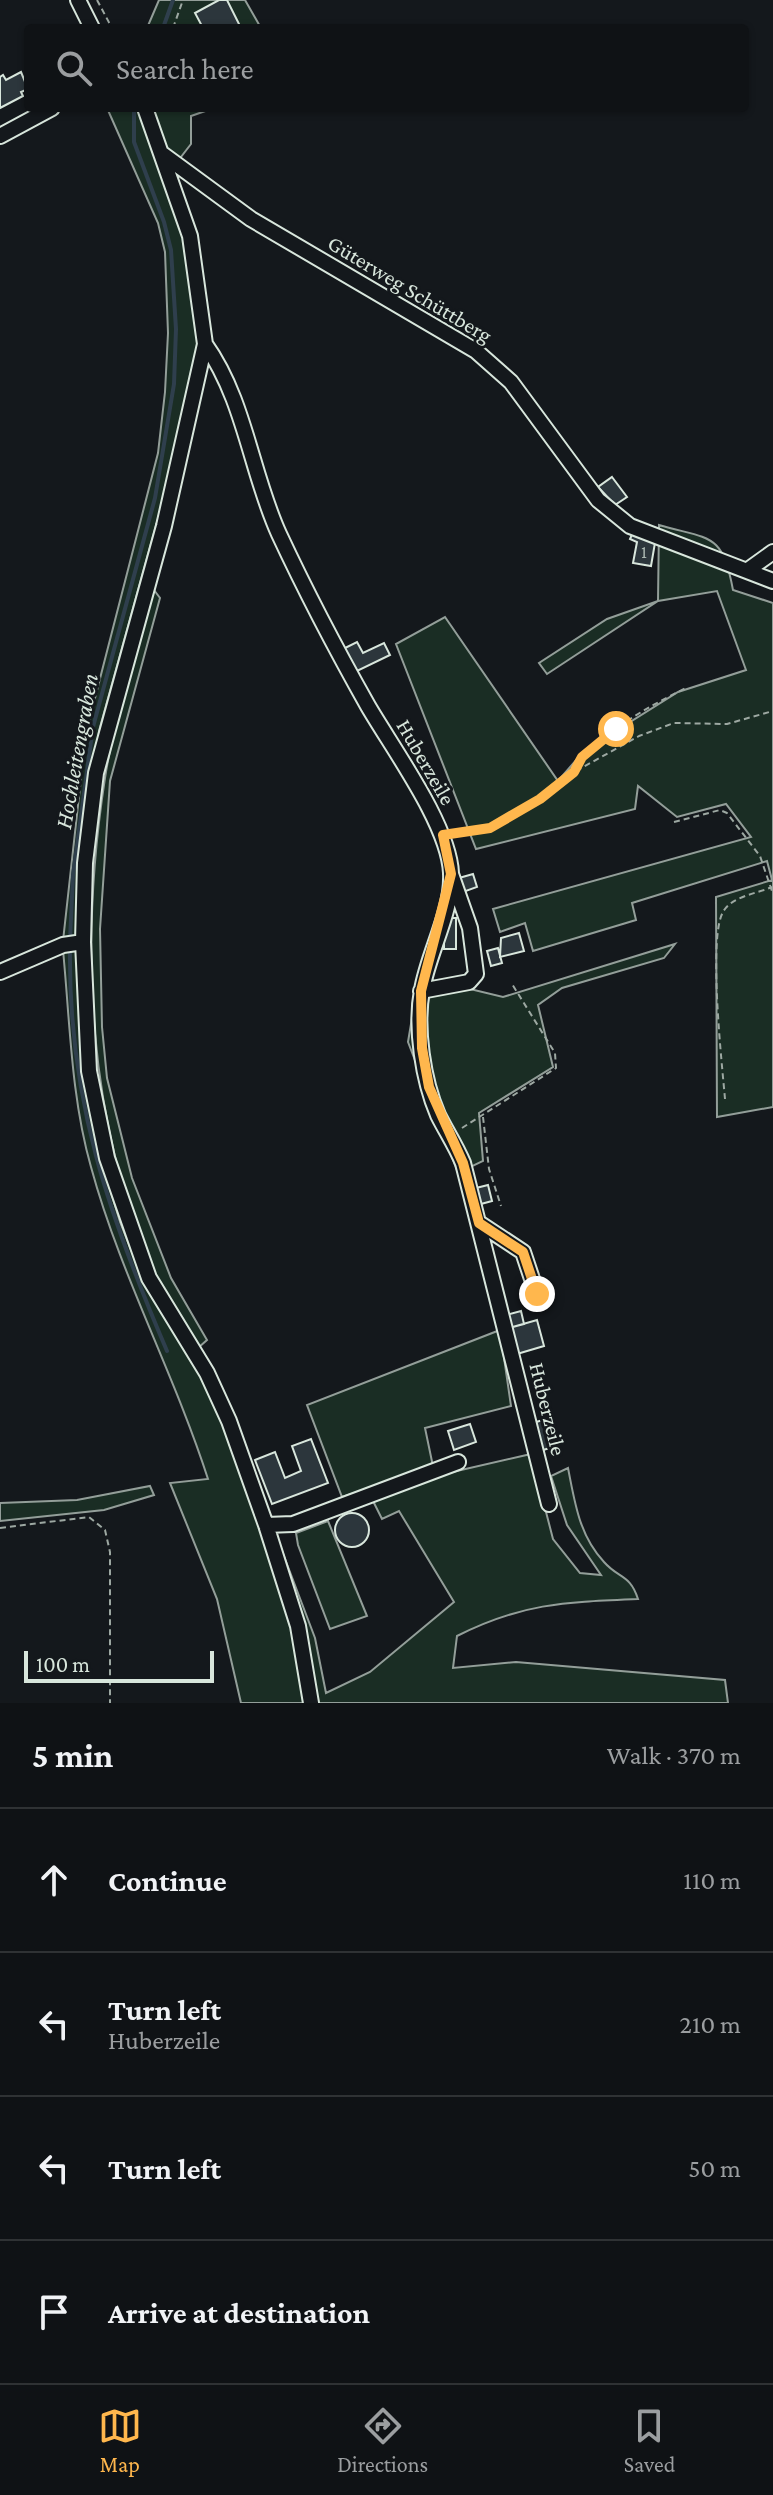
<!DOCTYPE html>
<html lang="en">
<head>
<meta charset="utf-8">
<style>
  :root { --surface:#0f1215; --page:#1d2022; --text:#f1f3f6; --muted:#9b9ea0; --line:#2f3234; --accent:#ffb74d }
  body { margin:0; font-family:"Crimson Pro",serif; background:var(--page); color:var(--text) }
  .scale { position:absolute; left:24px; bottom:20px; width:190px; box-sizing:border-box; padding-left:8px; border:4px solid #d8e6dc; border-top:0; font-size:22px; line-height:28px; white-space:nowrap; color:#d8e6dc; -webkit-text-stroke:6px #14181c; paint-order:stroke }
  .stop { position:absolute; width:24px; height:24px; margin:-18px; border:6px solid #ffb74d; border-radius:50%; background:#fff }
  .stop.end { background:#ffb74d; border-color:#fff; box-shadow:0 2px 8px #0008 }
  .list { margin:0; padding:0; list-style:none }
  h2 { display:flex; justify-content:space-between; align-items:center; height:104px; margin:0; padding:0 32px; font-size:34px }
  h2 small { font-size:26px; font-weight:400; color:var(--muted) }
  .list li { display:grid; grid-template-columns:52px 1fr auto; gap:24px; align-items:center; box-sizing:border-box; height:144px; padding:0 32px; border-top:2px solid var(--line) }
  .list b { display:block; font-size:30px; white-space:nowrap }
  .list p { margin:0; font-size:26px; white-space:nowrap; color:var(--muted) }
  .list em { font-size:26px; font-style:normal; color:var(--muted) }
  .icon { flex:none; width:44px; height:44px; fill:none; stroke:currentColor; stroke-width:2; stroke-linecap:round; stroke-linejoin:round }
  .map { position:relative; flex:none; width:773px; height:1703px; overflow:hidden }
  .search { position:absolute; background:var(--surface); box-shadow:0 2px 6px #0004; left:24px; right:24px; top:24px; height:88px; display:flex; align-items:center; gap:20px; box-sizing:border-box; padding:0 28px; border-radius:8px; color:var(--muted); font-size:30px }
  .sheet { height:680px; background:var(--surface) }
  nav { display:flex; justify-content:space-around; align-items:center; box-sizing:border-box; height:112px; border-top:2px solid var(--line); background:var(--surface); font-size:22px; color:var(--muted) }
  nav a { display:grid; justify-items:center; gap:4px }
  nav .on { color:var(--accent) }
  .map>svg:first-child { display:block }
  .green { fill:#1a2d24; stroke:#939e99; stroke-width:2 }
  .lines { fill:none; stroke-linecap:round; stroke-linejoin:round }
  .stream { stroke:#2f3f4d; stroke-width:4 }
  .building { fill:#2c363c; stroke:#d8e6dc; stroke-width:2 }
  .minor-casing { stroke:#d8e6dc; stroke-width:18 }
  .path { stroke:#9da8a2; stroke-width:2; stroke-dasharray:6 4; stroke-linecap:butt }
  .minor { stroke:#14181c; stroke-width:14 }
  .route { stroke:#ffb74d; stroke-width:10 }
  .labels { text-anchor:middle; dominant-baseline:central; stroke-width:6; stroke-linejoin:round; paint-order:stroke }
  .number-label { font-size:18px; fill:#adbab4 }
  .street-label { font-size:22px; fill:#d8e6dc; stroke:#14181c }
  .water-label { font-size:24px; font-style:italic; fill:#d8e6dc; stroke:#14181c }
</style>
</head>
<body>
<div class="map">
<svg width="773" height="1703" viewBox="0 0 773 1703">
  <rect width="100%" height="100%" fill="#14181c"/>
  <path class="green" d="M159,0H245L261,28H147Z
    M107,108H214L191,116V144L164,179C183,232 200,291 197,348L167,486L99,731L77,936L63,941L86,733L158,453L165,392L168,333L165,252L158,223Z
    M659,525C711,540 722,532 733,590L773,603V1107L717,1117L716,897L772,880L767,861L632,903L636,920L533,951L525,923L500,932L493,909L751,837L726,804L677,817L638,786L635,809L476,849L396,644L445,617L558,781L584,751L678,692L746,670L717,591L658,601L547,674L539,663L607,619L658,601Z
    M154,590L160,598L110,781L100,929L102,1027L107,1078L132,1178L171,1278L207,1340L198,1348C185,1326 168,1304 157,1280C87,1124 79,946 105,778C115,714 136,651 154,590Z
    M675,944L664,958L562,988L538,1005L553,1067L479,1113L483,1161L458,1173L408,1042L415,1000L466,988L503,997Z
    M73,949L78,951L97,1146L120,1222L143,1280L193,1359L277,1538L315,1638L326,1693L370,1672L454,1602L399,1511L382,1519L367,1489L342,1497L307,1405L500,1330L511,1406L425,1428L435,1476L531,1454L553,1539L580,1573L601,1575L567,1525L551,1476L568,1468C575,1503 579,1535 604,1562C619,1579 630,1574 638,1599C566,1602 522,1603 457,1636L453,1668L516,1662L725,1680L728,1703H241L217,1599L170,1483L208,1479C174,1373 120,1274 91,1167C71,1097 70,1022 63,950Z
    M150,1486L154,1495L104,1510L0,1521V1503L77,1500Z
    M328,1521L367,1616L330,1629L298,1545L296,1533Z"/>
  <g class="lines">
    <path class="stream" d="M163,28L173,0
      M70,940L73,875L93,727L155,498L174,384L176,329L171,250L164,222L134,142V108
      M70,949C68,1099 109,1216 167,1351"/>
  </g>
  <path class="building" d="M219,0H227L241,28H203L195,13Z
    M21,72L28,89L21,92L23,96L0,108V77L3,75L6,80Z
    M612,477L627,497L615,505L598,487Z
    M634,530L656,537L651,566L633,563L637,542L630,539Z
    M357,642L363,653L384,643L390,655L355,672L343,649Z
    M473,874L477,887L463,892L459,878Z
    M444,918H456V949H444Z
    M519,933L524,951L500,957L501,938Z
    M498,948L502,963L491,966L487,951Z
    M488,1185L492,1201L481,1204L476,1188Z
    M521,1311L524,1324L509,1328L506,1315Z
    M537,1320L544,1346L517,1354L509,1328Z
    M546,1419L553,1447L540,1451L533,1423Z
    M470,1424L476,1442L454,1450L448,1431Z
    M311,1439L328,1483L272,1504L255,1460L275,1452L285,1478L301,1471L292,1446Z
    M335 1530a17 17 0 1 1 34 0a17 17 0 1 1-34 0Z"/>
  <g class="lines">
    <g class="minor-casing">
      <path id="minor" d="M78,0L92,28
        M145,108L190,236L205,344L164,526L96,773L85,863L83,942L89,1071L107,1158L149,1278L207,1373L229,1421L266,1525L298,1626L311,1703
        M0,136L52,108
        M161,153L251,219L476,351L511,382L598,500L630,526L773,581
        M205,344C245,400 251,473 279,534C306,592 337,651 368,706C393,749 449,825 451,873C453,911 428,953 422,990C415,1028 423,1080 438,1115C446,1131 456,1146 463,1163L549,1504
        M748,570L773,552
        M0,972L63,945L83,942
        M421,991L469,982L476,974L470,928L451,874
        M479,1223L523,1252L537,1294
        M266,1525L293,1524L458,1462"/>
    </g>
    <path class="path" d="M97,0L112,28
      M173,28L183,0
      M576,771L639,736L674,723L727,724L773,711
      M674,822L720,810L727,813L760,856L773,894
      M456,834C497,831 540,804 570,775C576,769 578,761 584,755C614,726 651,705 688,687
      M725,1099C722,1064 708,938 723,912C732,896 756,894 772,887
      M483,1117L489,1169L501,1206
      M462,1128L556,1068L555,1053L512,984
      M0,1528L89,1517L105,1530L110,1552V1703"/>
    <use href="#minor" class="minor"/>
  </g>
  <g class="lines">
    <path class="route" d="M537,1294L523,1252L479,1223L463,1163L429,1087L422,1048L421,991L451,874L443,835L490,828L540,799L574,772L582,757L616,729"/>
  </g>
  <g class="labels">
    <g class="number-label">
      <text x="644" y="552">1</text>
    </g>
    <g class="street-label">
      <text transform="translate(410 289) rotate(31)">Güterweg Schüttberg</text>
      <text transform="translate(426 762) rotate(60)">Huberzeile</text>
      <text transform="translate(548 1409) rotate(76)">Huberzeile</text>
    </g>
    <g class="water-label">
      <text transform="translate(76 751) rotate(-80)">Hochleitengraben</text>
    </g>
  </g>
</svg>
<div class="scale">100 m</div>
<div class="stop" style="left:616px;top:729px"></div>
<div class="stop end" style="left:537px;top:1294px"></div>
<div class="search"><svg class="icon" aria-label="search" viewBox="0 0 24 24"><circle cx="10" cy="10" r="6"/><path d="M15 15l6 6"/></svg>Search here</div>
</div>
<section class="sheet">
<h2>5 min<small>Walk · 370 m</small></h2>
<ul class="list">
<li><svg class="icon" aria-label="ahead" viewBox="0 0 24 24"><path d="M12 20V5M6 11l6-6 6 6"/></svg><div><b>Continue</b></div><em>110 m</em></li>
<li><svg class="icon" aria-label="left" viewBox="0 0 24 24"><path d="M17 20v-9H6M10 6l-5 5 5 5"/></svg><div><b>Turn left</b><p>Huberzeile</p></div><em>210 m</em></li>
<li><svg class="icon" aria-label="left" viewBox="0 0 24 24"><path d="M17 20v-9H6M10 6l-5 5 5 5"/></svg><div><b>Turn left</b></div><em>50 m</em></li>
<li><svg class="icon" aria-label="arrive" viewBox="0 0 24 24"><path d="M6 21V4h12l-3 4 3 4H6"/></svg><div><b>Arrive at destination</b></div></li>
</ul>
</section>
<nav>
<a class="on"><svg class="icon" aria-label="map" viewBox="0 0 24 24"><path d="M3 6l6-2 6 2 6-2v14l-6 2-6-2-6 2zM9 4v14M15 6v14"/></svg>Map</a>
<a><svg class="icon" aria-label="directions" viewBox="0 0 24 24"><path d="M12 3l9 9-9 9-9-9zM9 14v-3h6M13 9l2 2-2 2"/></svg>Directions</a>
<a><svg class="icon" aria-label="saved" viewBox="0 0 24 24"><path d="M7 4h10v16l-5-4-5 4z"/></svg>Saved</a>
</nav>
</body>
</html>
